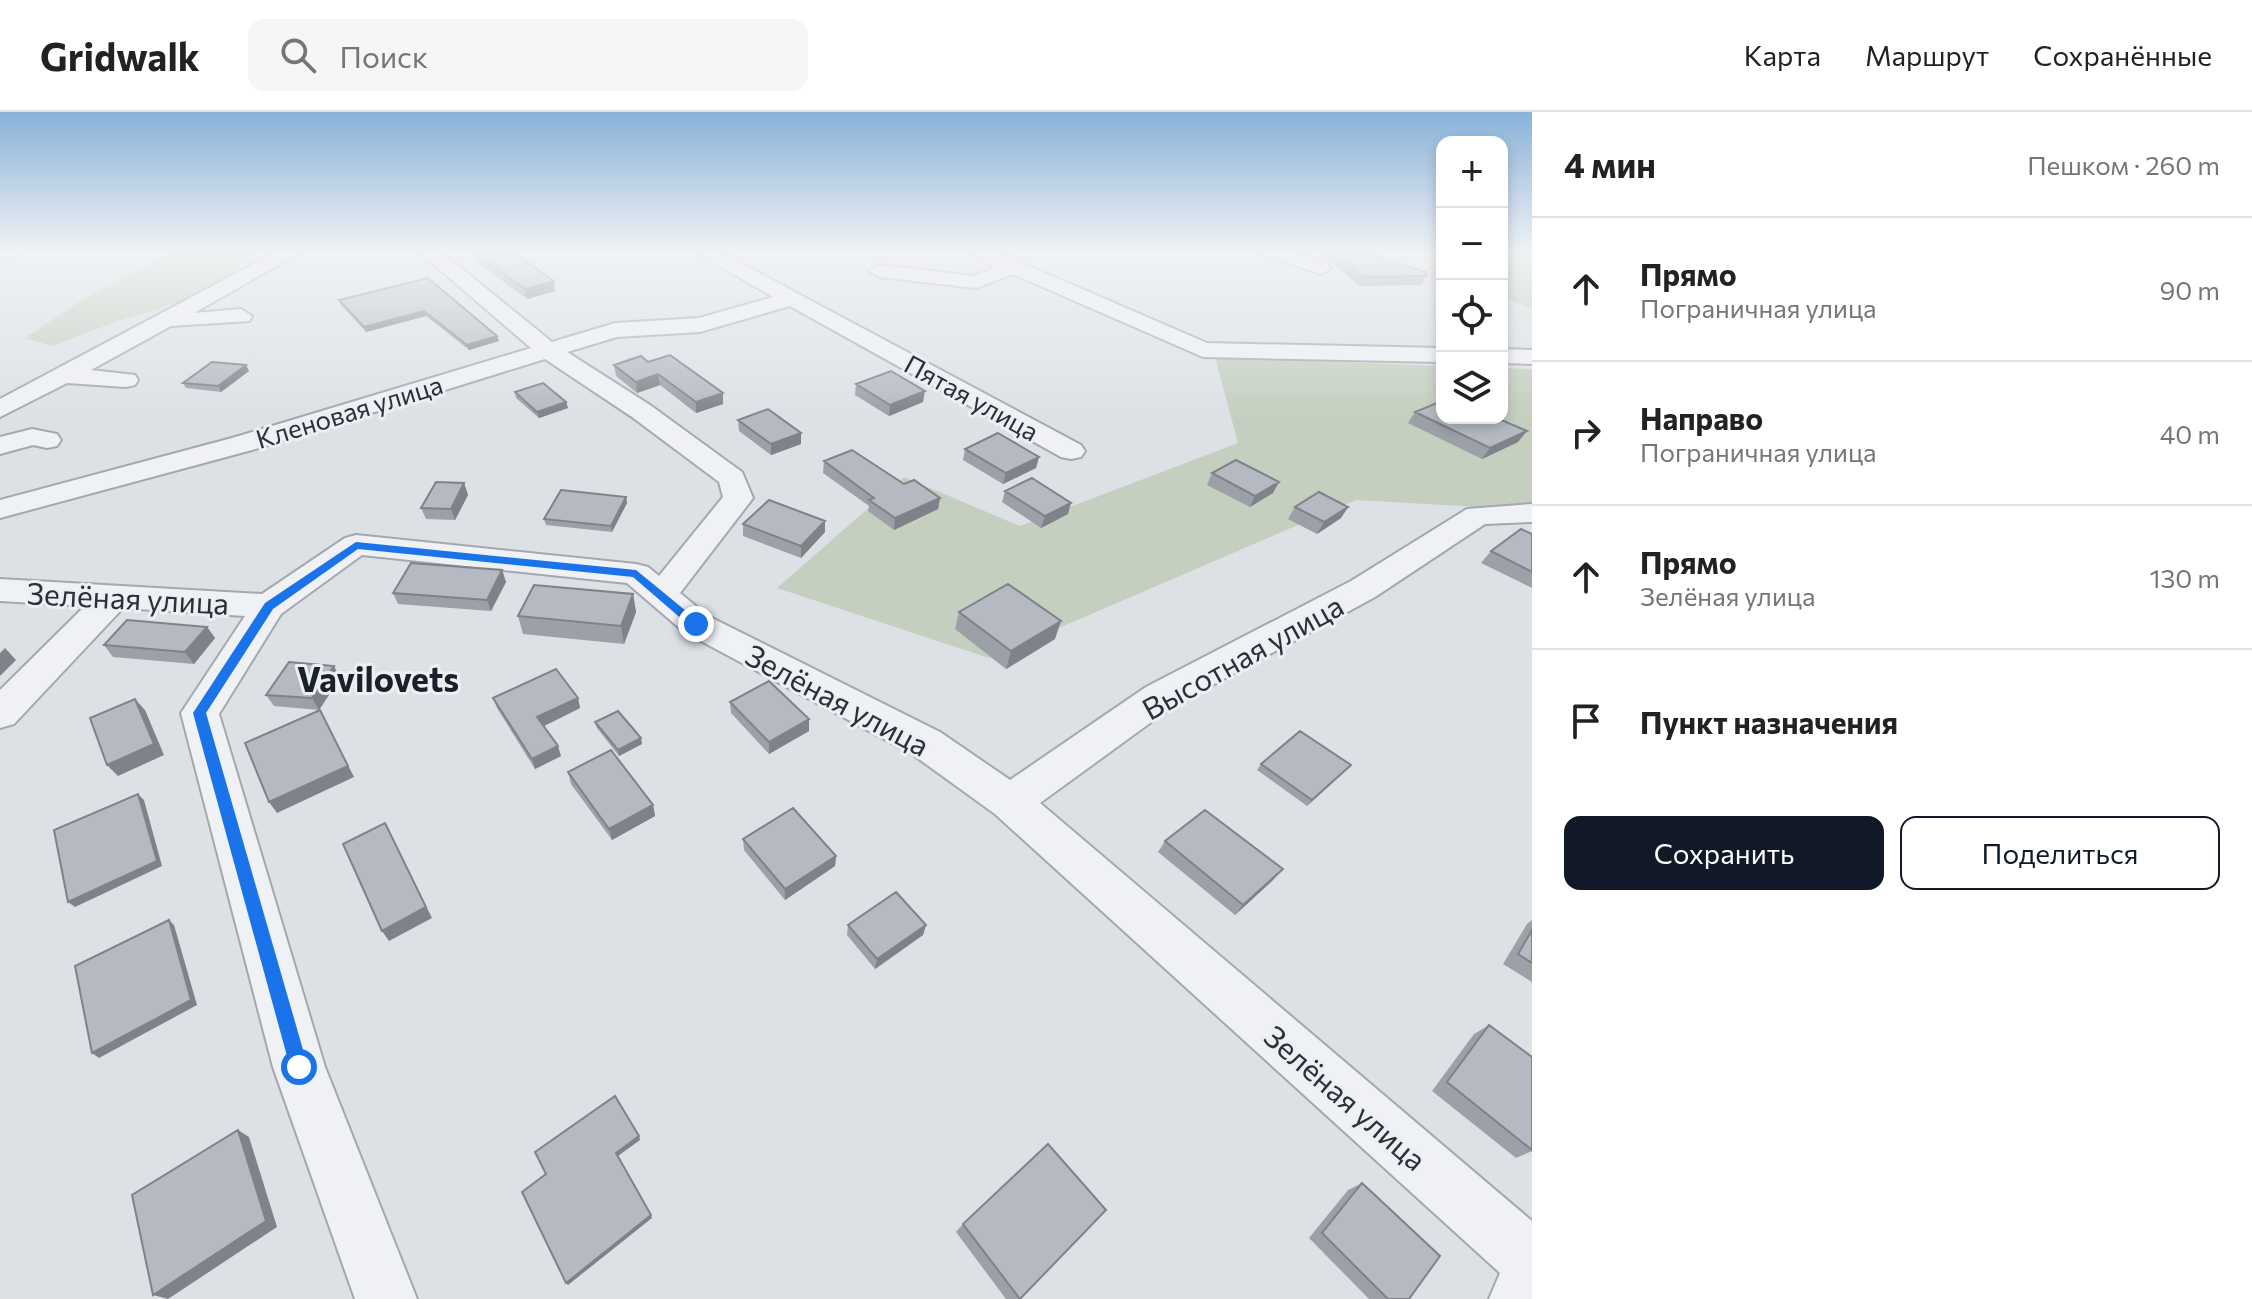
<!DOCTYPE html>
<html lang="ru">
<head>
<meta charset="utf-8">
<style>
  :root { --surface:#fff; --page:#f6f6f6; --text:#222; --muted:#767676; --line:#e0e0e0; --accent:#111827 }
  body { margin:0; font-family:Commissioner,sans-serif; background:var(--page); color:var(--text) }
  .controls { position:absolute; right:24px; top:24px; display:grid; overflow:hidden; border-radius:16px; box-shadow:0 4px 12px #0003 }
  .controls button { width:72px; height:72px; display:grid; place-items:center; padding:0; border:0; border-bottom:2px solid var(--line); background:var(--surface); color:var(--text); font:40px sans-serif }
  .stop { position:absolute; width:24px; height:24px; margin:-18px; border:6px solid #1a73e8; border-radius:50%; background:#fff }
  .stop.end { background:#1a73e8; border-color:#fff; box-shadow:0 2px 8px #0008 }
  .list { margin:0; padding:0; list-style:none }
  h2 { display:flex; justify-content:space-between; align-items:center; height:104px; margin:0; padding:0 32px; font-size:34px }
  h2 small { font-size:26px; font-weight:400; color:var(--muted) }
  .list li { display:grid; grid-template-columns:52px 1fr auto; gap:24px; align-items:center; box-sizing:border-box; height:144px; padding:0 32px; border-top:2px solid var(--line) }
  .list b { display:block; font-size:30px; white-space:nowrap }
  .list p { margin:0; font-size:26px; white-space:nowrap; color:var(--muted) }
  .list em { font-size:26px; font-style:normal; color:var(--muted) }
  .actions { display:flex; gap:16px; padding:24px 32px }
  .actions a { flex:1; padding:18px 0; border:2px solid var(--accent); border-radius:16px; text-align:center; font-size:28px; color:var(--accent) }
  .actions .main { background:var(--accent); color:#fff }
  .icon { flex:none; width:44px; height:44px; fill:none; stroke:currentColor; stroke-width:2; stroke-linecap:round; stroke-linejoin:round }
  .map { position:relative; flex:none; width:1532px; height:1187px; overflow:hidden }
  header { display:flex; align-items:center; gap:48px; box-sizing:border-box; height:112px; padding:0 40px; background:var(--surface); border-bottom:2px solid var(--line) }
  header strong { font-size:38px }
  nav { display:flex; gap:44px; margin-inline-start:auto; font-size:28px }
  .search { width:560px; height:72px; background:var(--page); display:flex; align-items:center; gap:20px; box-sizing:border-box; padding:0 28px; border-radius:16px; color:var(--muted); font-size:30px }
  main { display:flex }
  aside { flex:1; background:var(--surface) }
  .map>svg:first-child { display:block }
  .green { fill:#c4cfbf }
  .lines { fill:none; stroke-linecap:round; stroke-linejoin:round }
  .minor-casing { stroke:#a3a8af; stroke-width:4 }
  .minor { fill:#eff1f4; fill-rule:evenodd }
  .wall { fill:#9ca0a7 }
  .shaded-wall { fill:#7f8288 }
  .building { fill:#b5bac2; stroke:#7f8288; stroke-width:2 }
  .route { fill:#1a73e8 }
  .labels { text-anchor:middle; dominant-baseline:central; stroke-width:6; stroke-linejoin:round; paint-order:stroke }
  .far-street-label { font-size:26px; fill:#28303b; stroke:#ecf0f3 }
  .street-label { font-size:30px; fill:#28303b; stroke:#ecf0f3 }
  .quarter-label { font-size:34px; font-weight:bold; fill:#1a212b; stroke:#ecf0f3 }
</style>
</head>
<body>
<header>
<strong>Gridwalk</strong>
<div class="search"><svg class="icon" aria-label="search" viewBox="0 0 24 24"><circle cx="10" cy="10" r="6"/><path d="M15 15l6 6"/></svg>Поиск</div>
<nav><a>Карта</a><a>Маршрут</a><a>Сохранённые</a></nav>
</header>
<main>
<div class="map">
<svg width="1532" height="1187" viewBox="0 0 1532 1187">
  <rect width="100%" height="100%" fill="#dde1e6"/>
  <path class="green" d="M175,139H259L203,183L115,210L52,234L25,226L85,186Z
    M1502,139H1532V198L1502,184Z
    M1215,245L1442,254V306H1502V256L1532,257V398L1356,388L989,546L777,476L904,365L1020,414L1238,331Z"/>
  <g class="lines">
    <g class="minor-casing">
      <path id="minor" d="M0,139H22L19,143L0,147Z
        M278,139H303L194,201L241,197L252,204L249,209L171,214L91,258L135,263L138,268L135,273L126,275L67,271L0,305V287Z
        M418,139H440L552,230L615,211L699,206L773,185L694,139H718L1081,333L1085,339L1081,345L1071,347L1061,345L790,194L700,220L617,225L567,240L650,293L742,360L753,386L680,481L708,504L940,620L1010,668L1146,575L1351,469L1467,397L1532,392V410L1485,412L1375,485L1172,595L1040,691L1532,1109V1187H1489L1500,1161L995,702L912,642L684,520L627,471L362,443L281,502L219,602L325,955L417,1187H355L273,955L181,601L245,504L123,496L14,612L0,616V578L85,494L0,489V467L262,482L345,426L356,423L636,452L648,455L659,464L723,385L719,370L632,305L545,247L252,338L0,406V388L232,326L531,236Z
        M968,139H994L1207,231L1442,236V250L1203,245L1013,162L976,176L879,165L869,159L879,153L974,164L995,156Z
        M1260,139H1289L1328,152L1331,156L1321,162L1263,143Z
        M1502,237L1532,238V252L1502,251Z
        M32,317L57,322L61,328L57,334L47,336L33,333L0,342V325Z"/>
    </g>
    <use href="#minor" class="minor"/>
  </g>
  <path class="wall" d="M1319,139H1360L1426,164L1421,173L1359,174Z
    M475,141L555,179L527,187L477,150Z
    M428,166L499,229L469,238L426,204L366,220L341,193L339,188Z
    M648,250L723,281V292L696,301L660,273L637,281L616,264L614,253Z
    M246,253L249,259L221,280L186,276L183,271Z
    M856,272L923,290L889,304L855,283Z
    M515,280L566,290L568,296L539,306L516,286Z
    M1415,300L1518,330L1482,347L1408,311Z
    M738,308L801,321V332L771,343L739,319Z
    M965,337L1039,345L1036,356L1003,372L963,348Z
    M824,349L904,372L940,386L938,397L894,418L868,399L869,394L823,361Z
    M1212,361L1273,381L1250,395L1207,373Z
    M464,371L468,383L455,408L426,407L421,396Z
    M1005,379L1068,402L1041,416L1002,390Z
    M626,385L627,391L612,420L546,413L544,407Z
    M1295,395H1348L1341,406L1317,422L1288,407Z
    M743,412L825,420L801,446L743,424Z
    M1532,422V476L1481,451L1491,439Z
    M502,458L506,470L491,499L398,492L393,481Z
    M633,482L636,500L624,532L523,522L518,504Z
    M959,500L1055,527L1006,557L955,517Z
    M207,515L215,526L194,552L113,545L104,533Z
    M340,566L319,598L274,594L266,583Z
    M493,586H578L580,596L544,614L561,644L535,657L497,596Z
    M730,590L809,607V619L769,642L731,601Z
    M595,610L642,632L619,644L597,616Z
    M1261,652L1351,653L1307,694L1257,658Z
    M568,660L653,693L655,704L612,728L571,672Z
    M743,727L836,744L835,754L785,788L744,738Z
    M1165,729L1273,768L1235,803L1158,740Z
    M1532,808V870L1503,852L1527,812Z
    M848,813H926L923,823L875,857L847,823Z
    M1489,913L1532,945V1039L1516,1046L1432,979L1474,922Z
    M1362,1071L1409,1187H1369L1309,1126L1348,1078Z
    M963,1112L1020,1187H1006L956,1120Z"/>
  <path class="shaded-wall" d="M1502,139H1518L1502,146Z
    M554,169L555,179L527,187L525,177Z
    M424,199L426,204L366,220L364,215Z
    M497,224L499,229L469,238L467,233Z
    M246,253L249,259L221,280L218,274Z
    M658,262L660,273L637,281L636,270Z
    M925,279L923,290L889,304L890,293Z
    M723,281V292L696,301V290Z
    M566,290L568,296L539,306L537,300Z
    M1527,319L1518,330L1482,347L1490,336Z
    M801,321V332L771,343V332Z
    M1039,345L1036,356L1003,372L1006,361Z
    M1279,370L1273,381L1250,395L1255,384Z
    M464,371L468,383L455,408L451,397Z
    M626,385L627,391L612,420L611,414Z
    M940,386L938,397L894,418L895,406Z
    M1071,391L1068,402L1041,416L1045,404Z
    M1348,395L1341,406L1317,422L1324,410Z
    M825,409V420L801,446V434Z
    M502,458L506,470L491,499L487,488Z
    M633,482L636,500L624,532L621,514Z
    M1061,509L1055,527L1006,557L1011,539Z
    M207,515L215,526L194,552L185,540Z
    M5,536L16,548L0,564V541Z
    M334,554L340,566L319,598L312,586Z
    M578,586L580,596L540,616L537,605Z
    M135,587L145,598L164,643L118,664L107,653Z
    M320,598L354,665L277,701L269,690Z
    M809,607V619L769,642V630Z
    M641,626L642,632L619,644L618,638Z
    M558,634L561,644L535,657L532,647Z
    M1351,653L1346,658L1307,694L1312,688Z
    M138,682L144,688L162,754L75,795L68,790Z
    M653,693L655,704L612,728L609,717Z
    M385,711L432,806L389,829L382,819Z
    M836,744L835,754L785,788V777Z
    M1283,757L1273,768L1235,803L1243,793Z
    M169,808L174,813L197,893L99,946L92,941Z
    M926,813L923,823L875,857L877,847Z
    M238,1018L249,1025L277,1115L168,1187L153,1183Z
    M639,1024L640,1028L618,1044L616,1041Z
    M651,1103L652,1106L568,1173L566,1171Z"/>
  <path class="building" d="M1333,139H1360L1426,160V164L1363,165Z
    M475,141L517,143L554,169L525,177Z
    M428,166L497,224L467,233L424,199L364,215L339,188Z
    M670,243L723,281L696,290L658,262L636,270L614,253L641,244L648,250Z
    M212,250L246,253L218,274L183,271Z
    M891,259L925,279L890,293L856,272Z
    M543,271L566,290L537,300L515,280Z
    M1442,289V306H1497L1527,319L1490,336L1415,300Z
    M768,297L801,321L771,332L738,308Z
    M998,321L1039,345L1006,361L965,337Z
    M852,338L904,372L914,368L940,386L895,406L869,388L874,386L824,349Z
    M1236,348L1279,370L1255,384L1212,361Z
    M1032,366L1071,391L1045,404L1005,379Z
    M436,370L464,371L451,397L421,396Z
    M561,378L626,385L611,414L544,407Z
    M1319,380L1348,395L1324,410L1295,395Z
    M769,388L825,409L801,434L743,412Z
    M1521,417L1532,422V460L1491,439Z
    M411,451L502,458L487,488L393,481Z
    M1008,472L1061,509L1011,539L959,500Z
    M534,473L633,482L621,514L518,504Z
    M127,508L207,515L185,540L104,533Z
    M289,550L334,554L312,586L266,583Z
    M556,557L578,586L537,605L558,634L532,647L493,586Z
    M769,569L809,607L769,630L730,590Z
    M135,587L154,632L107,653L90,606Z
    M320,598L348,654L269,690L245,631Z
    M618,599L641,626L618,638L595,610Z
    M1300,619L1351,653L1312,688L1261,652Z
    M611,638L653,693L609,717L568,660Z
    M138,682L157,749L68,790L54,718Z
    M793,696L836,744L785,777L743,727Z
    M1205,698L1283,757L1243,793L1165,729Z
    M385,711L426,795L382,819L343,732Z
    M896,780L926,813L877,847L848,813Z
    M169,808L191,888L92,941L75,854Z
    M1532,818V851L1518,842Z
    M1489,913L1532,945V1038L1447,970Z
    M615,984L639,1024L616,1041L651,1103L566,1171L522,1080L546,1062L535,1040Z
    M238,1018L266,1109L153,1183L132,1083Z
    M1048,1032L1106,1098L1020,1187L963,1112Z
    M1362,1071L1440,1144L1409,1187H1388L1322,1121Z"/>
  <linearGradient id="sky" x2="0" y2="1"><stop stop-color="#89b2d9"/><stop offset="0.46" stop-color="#f0f2f4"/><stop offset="1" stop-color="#f0f2f4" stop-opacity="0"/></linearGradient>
  <rect width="1532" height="305" fill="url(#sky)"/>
  <path class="route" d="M356,430L636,458L702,512L691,515L633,465L358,437L273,497L206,601L308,955L306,962L299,964L293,962L290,955L193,601L265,491Z"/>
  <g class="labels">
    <g class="far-street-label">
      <text transform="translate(972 285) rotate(29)">Пятая улица</text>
      <text transform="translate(349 299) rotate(-17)">Кленовая улица</text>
    </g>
    <g class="street-label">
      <text transform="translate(128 485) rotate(3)">Зелёная улица</text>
      <text transform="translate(1242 544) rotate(-29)">Высотная улица</text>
      <text transform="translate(838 587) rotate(28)">Зелёная улица</text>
      <text transform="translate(1346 985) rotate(41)">Зелёная улица</text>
    </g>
    <g class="quarter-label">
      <text x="378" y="566">Vavilovets</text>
    </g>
  </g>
</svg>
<div class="controls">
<button>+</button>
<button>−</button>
<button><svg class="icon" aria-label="locate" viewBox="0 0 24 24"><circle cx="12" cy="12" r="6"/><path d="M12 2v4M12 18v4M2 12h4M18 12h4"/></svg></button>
<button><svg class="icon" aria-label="layers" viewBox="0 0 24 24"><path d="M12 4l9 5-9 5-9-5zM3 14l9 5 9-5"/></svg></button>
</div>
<div class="stop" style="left:299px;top:955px"></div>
<div class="stop end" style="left:696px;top:512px"></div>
</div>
<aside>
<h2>4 мин<small>Пешком · 260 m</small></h2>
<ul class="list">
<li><svg class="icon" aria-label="ahead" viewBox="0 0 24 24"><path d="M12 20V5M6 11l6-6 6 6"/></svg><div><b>Прямо</b><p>Пограничная улица</p></div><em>90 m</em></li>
<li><svg class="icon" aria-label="right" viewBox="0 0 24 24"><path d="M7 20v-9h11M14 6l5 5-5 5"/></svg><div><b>Направо</b><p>Пограничная улица</p></div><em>40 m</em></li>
<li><svg class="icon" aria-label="ahead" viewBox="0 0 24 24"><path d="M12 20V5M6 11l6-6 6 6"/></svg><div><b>Прямо</b><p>Зелёная улица</p></div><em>130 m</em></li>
<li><svg class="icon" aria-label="arrive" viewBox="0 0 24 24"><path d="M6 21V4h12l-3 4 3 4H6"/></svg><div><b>Пункт назначения</b></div></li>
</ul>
<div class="actions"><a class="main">Сохранить</a><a>Поделиться</a></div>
</aside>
</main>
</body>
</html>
